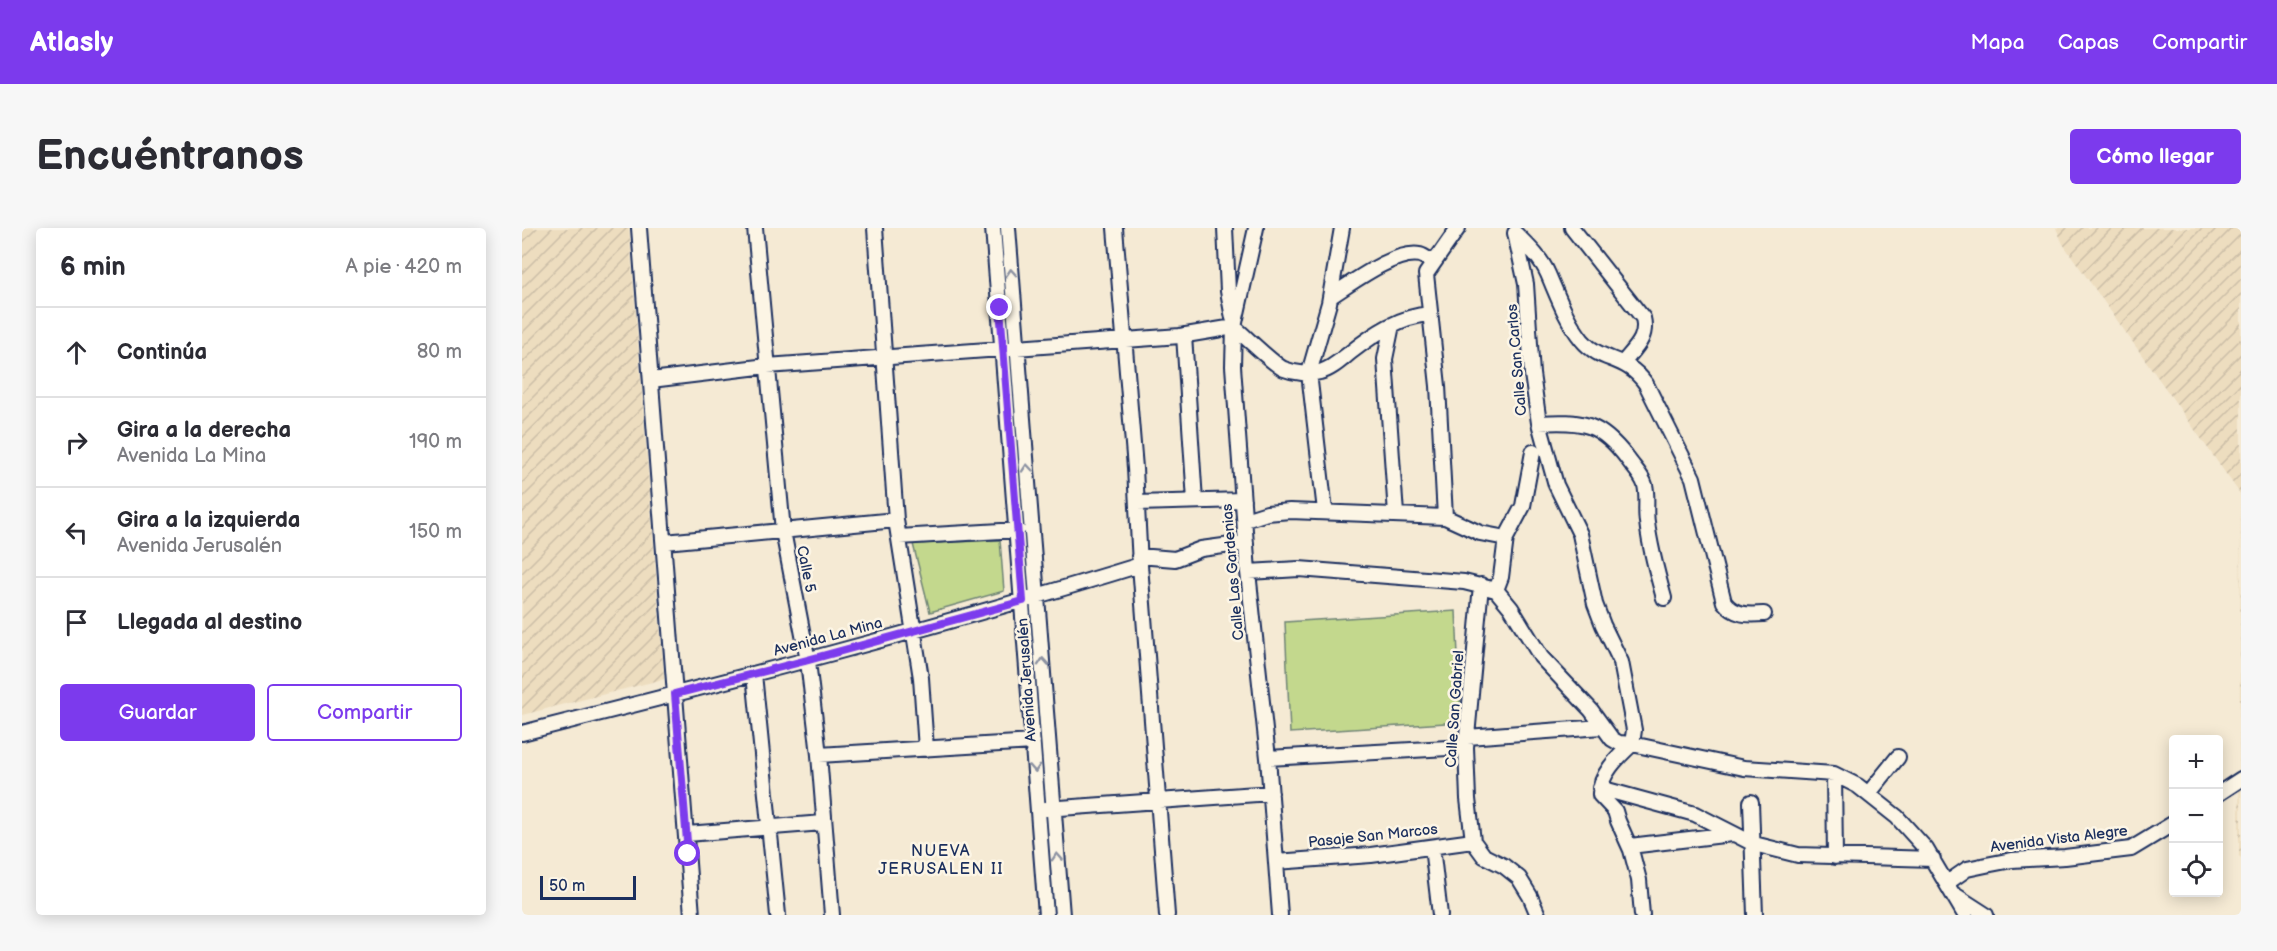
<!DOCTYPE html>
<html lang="es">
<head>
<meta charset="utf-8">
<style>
  :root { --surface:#fff; --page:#f7f7f7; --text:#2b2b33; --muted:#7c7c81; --line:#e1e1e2; --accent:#7c3aed }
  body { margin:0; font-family:"Balsamiq Sans",sans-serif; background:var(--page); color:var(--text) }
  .controls { position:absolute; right:18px; bottom:18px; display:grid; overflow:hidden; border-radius:6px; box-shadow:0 3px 15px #0003 }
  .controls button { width:54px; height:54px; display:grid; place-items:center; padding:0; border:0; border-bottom:2px solid var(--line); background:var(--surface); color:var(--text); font:30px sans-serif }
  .scale { position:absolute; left:18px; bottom:15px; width:96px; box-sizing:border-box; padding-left:6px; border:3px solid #1b2f5e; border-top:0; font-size:16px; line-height:21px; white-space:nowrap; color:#1b2f5e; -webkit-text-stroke:4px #fcf5e5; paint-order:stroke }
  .stop { position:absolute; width:18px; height:18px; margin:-14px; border:4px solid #7c3aed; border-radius:50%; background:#fff }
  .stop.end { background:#7c3aed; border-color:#fff; box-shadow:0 2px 6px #0008 }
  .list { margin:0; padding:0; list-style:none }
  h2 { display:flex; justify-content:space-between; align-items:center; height:78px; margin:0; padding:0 24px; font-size:26px }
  h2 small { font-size:20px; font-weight:400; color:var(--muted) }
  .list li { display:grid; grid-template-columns:39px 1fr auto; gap:18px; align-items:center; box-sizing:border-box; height:90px; padding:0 24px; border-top:2px solid var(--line) }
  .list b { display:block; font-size:22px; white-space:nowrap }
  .list p { margin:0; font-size:20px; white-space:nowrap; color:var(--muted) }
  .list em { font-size:20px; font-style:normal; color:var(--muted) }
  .actions { display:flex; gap:12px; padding:18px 24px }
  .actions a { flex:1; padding:14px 0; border:2px solid var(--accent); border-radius:6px; text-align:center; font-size:21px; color:var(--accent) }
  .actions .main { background:var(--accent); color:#fff }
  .icon { flex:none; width:33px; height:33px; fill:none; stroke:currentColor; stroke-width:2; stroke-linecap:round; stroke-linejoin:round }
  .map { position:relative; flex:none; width:1719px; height:687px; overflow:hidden; border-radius:6px }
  header { display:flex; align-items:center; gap:36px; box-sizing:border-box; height:84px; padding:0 30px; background:var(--accent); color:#fff }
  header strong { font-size:28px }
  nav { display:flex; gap:33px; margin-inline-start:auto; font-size:21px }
  .intro { display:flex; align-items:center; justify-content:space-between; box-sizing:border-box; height:144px; padding:0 36px }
  h1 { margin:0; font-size:42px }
  .button { padding:15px 27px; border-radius:6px; background:var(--accent); color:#fff; font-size:21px; font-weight:700 }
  main { display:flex; gap:36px; padding:0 36px }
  aside { flex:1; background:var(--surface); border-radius:6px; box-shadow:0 3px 15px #0003 }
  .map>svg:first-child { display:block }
  .industrial { fill:url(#industrial-furrows) }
  .park { fill:#c3d88d; stroke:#6f8476; stroke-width:1.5 }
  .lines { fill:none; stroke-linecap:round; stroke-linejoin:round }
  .minor-casing { stroke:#1b2f5e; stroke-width:18 }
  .minor { stroke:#fcf5e5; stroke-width:14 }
  .oneway { stroke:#8c92a2 }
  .route { stroke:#7c3aed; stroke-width:8 }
  .labels { text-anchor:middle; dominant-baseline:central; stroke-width:5; stroke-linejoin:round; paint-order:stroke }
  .street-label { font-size:15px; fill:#1b2f5e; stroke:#fcf5e5 }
  .neighbourhood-label { font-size:16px; letter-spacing:1.5px; fill:#1b2f5e; stroke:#fcf5e5 }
</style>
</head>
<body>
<header>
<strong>Atlasly</strong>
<nav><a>Mapa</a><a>Capas</a><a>Compartir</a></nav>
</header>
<div class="intro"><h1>Encuéntranos</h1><a class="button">Cómo llegar</a></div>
<main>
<aside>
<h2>6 min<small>A pie · 420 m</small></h2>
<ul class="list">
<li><svg class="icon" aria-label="ahead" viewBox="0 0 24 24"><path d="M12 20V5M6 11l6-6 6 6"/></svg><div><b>Continúa</b></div><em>80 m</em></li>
<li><svg class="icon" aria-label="right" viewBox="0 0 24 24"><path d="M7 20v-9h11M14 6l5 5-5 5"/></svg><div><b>Gira a la derecha</b><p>Avenida La Mina</p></div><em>190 m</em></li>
<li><svg class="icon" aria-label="left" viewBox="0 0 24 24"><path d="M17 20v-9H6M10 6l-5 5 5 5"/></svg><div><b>Gira a la izquierda</b><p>Avenida Jerusalén</p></div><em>150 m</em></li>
<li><svg class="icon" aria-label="arrive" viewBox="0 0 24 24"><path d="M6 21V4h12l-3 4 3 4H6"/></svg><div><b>Llegada al destino</b></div></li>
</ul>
<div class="actions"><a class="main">Guardar</a><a>Compartir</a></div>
</aside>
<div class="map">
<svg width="1719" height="687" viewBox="0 0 1719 687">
  <defs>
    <pattern id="industrial-furrows" width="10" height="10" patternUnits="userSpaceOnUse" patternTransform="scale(1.5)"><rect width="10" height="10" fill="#edddbf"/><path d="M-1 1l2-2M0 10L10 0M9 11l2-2" fill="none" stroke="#cbbea7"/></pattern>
  </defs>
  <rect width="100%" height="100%" fill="#f5ead4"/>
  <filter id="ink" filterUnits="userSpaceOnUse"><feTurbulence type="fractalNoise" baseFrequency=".0167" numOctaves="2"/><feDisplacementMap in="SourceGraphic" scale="12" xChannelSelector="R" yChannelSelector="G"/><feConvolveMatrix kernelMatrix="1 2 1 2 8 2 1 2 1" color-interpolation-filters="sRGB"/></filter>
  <g filter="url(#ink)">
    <path class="industrial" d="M0,0H107L142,451L0,487Z
      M1534,0H1719V630L1717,628L1719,267L1541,16Z"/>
    <path class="park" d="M478,312L482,363L408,384L391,316Z
      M934,383L939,494L768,505L763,394Z"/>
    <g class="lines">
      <g class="minor-casing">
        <path id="minor" d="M117,0L170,687
          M233,0L261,303L286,433L297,527L310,687
          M353,0L374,292L399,450L404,521
          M471,0L524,687
          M486,0L540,687
          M593,0L613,240L618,337L645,687
          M703,0L706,63L711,90
          M734,0L712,99L711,138L726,344L746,530L758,687
          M1050,0L1121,90C1126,110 1113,120 1101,135
          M993,5L1004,56L1010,146L1017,195L1034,257L1058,306L1073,376L1081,397L1099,434L1112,502L1110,516C1096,529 1077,547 1078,567L1093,583L1096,593L1109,622L1117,652L1120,687
          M994,6C1006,18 1019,30 1026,46C1036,69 1044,92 1060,112C1080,136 1103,126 1124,156L1171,250L1202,374C1213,388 1226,387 1242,386
          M809,68C830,55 873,22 898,27C902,28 907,32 910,34
          M870,97L863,131L874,286
          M662,107L673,273
          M129,152L245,138L658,108L712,99C723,108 752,137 762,141C772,145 788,147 798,144C810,141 820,131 829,124C852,106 878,88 908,86
          M1017,195C1061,192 1078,195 1105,230C1111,239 1120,247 1123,257C1126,269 1123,282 1125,294C1128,320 1135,345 1142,370
          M615,275L721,272
          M803,283L787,145L807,75L820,0
          M923,289L916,158L904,46L936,0
          M723,292L745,285L768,283L923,289L958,305L984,310
          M377,309L496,302
          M143,314L374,292
          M617,328L653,331L679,321L724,315
          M726,344L777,341L942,354L974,362L989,380L1019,429L1069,482L1090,511L1097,515L1110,516L1222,540L1312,546L1336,558L1375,589L1404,621L1443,687
          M959,357L944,519L946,571L951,613L962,628L982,638L997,650L1008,668L1016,687
          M974,362L979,349L984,310L1001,278L1011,224
          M232,446L256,687
          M0,505C207,453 414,400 618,337
          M945,509L1080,499
          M297,527L511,514
          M746,530L944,519
          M1312,546L1313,629
          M1078,560L1173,586L1232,616L1276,627L1411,631
          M1347,565L1376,529
          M1696,566L1719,551
          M1229,574L1233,687
          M524,581L749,565
          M165,606L301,595
          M1108,618L1210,606
          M910,619L918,687
          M754,634L849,627L951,613
          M1425,655L1445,641L1464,637L1490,632L1543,629L1609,621L1652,595
          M1433,667L1464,687"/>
      </g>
      <use href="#minor" class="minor"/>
    </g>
    <defs><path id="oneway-chevron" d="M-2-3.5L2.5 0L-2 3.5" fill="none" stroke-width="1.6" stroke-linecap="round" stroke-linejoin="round" transform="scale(1.5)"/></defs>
    <g class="oneway">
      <use href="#oneway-chevron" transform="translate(489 45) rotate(-94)"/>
      <use href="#oneway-chevron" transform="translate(505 240) rotate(-95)"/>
      <use href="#oneway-chevron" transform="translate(521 434) rotate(-94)"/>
      <use href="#oneway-chevron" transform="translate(513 540) rotate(86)"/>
      <use href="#oneway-chevron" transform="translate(535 629) rotate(-94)"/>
    </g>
  </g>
  <g class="lines" filter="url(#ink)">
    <path class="route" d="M166,626L153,466L286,432L501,373L478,80"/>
  </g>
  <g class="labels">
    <g class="street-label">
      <text transform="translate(995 132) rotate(-95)">Calle San Carlos</text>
      <text transform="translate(284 341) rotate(79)">Calle 5</text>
      <text transform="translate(711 344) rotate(-95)">Calle Las Gardenias</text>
      <text transform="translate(306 409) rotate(-15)">Avenida La Mina</text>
      <text transform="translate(505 452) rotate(-94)">Avenida Jerusalén</text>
      <text transform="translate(933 481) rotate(-86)">Calle San Gabriel</text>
      <text transform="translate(851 608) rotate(-6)">Pasaje San Marcos</text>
      <text transform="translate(1537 611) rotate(-7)">Avenida Vista Alegre</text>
    </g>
    <g class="neighbourhood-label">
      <text x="419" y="623">NUEVA<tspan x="419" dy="18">JERUSALEN II</tspan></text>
    </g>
  </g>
</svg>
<div class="controls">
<button>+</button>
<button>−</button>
<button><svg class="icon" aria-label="locate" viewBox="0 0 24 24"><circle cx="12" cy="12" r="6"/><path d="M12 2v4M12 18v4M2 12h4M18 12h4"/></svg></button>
</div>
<div class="scale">50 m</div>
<div class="stop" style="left:166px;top:626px"></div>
<div class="stop end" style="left:478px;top:80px"></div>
</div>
</main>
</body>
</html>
